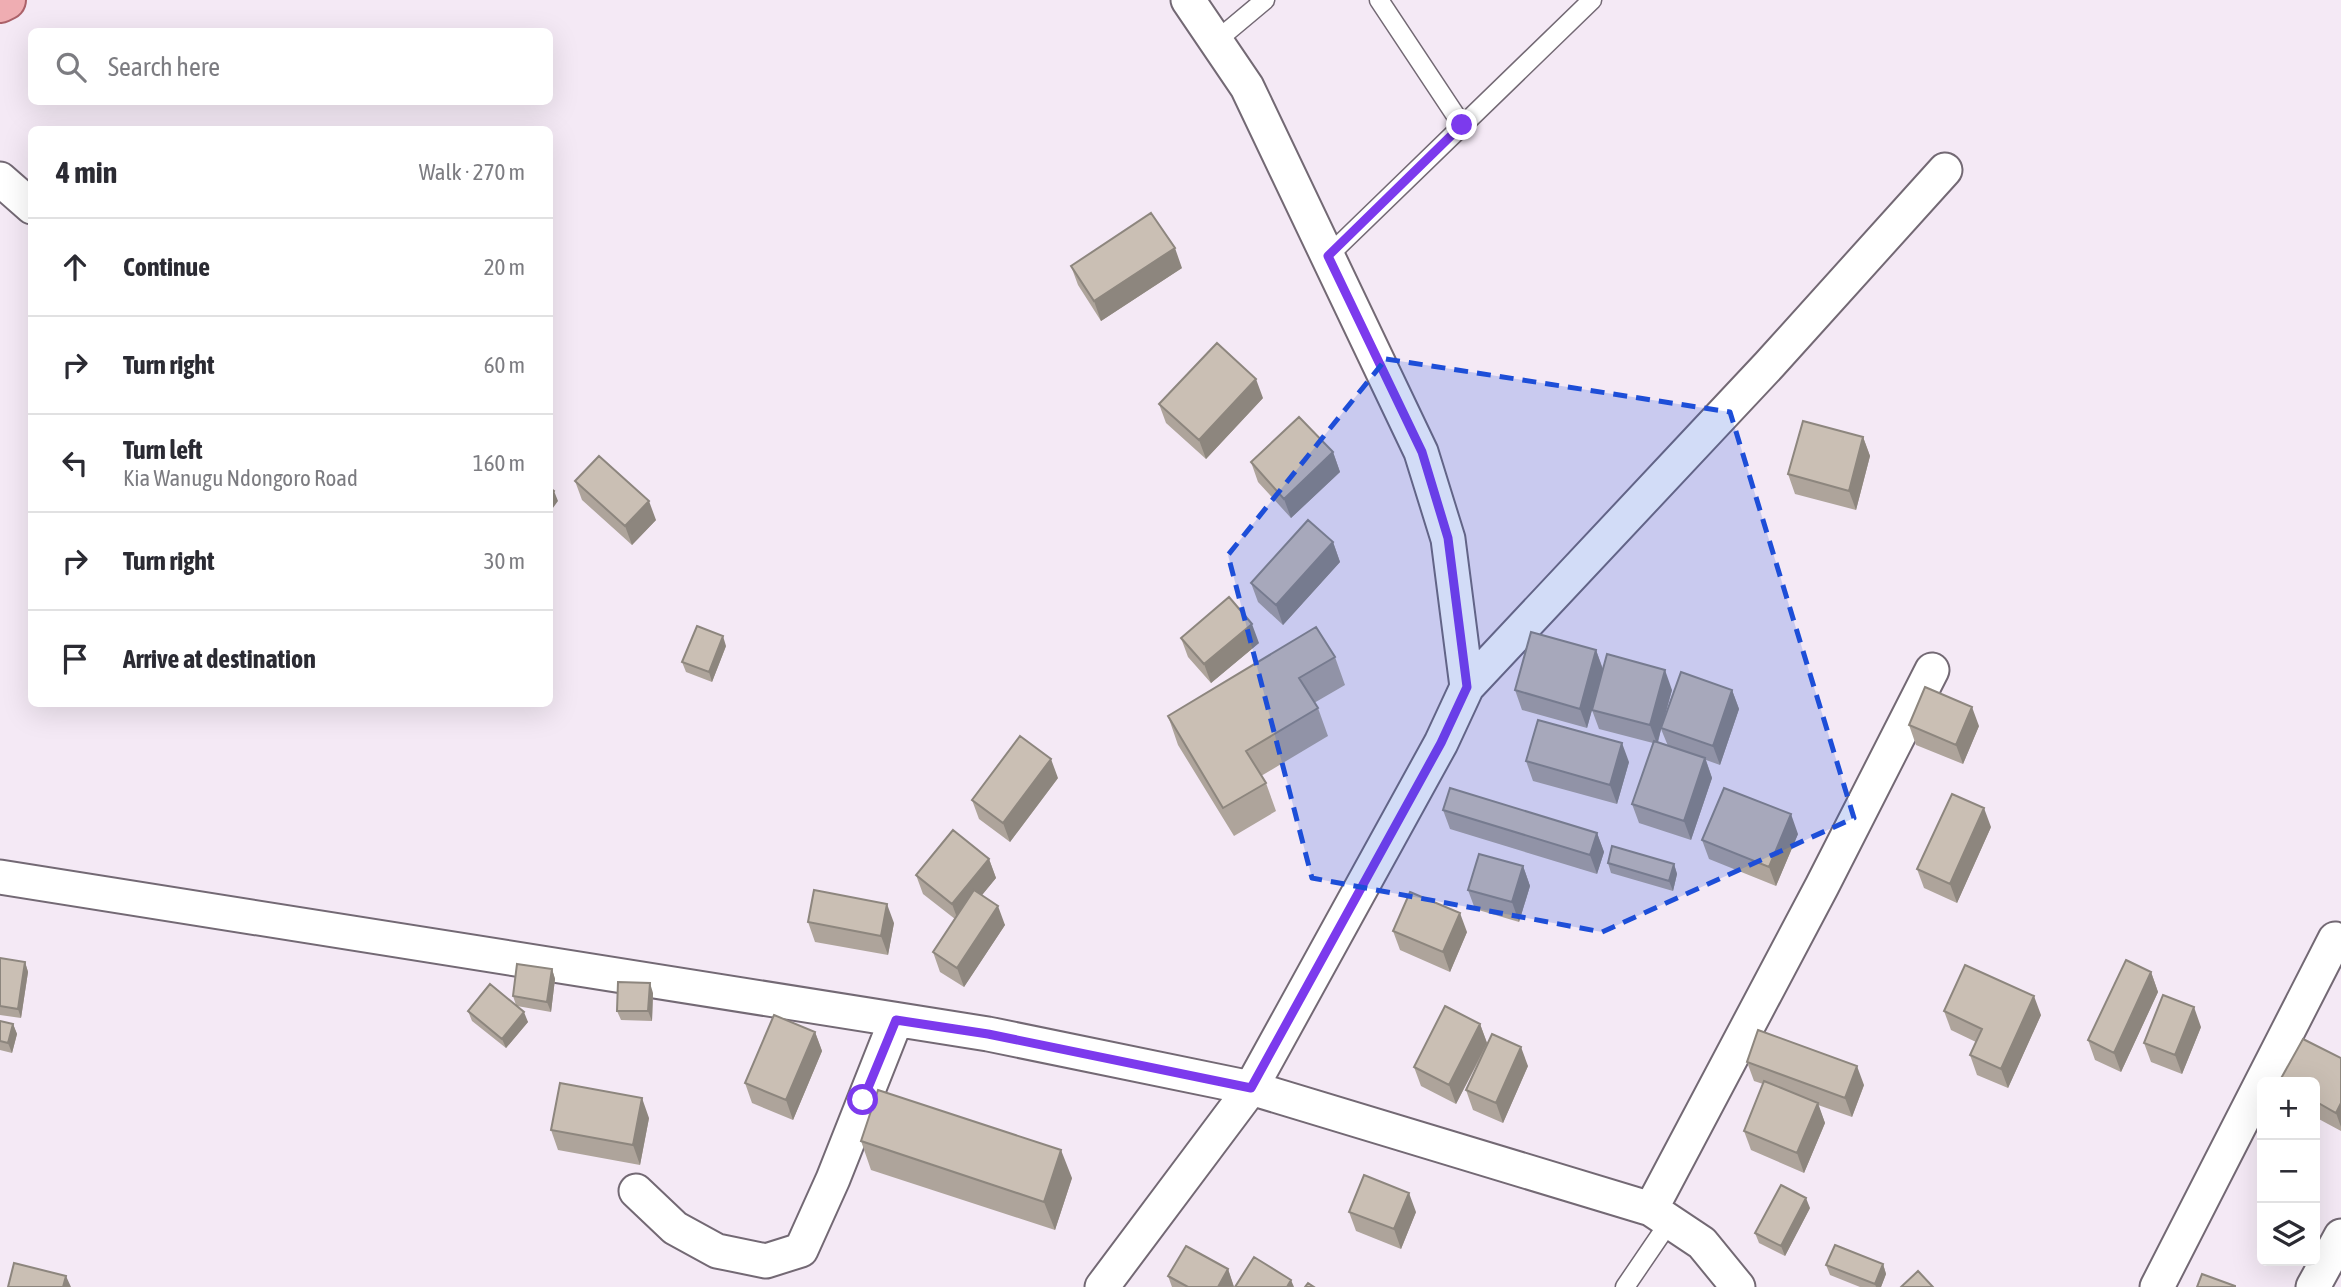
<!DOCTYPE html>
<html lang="en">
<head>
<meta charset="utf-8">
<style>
  :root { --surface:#fff; --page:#f2f2f3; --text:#2b2b33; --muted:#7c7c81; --line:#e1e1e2 }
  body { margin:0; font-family:"Asap Condensed",sans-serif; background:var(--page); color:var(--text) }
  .controls { position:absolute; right:21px; bottom:21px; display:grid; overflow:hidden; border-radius:10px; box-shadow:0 7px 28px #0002 }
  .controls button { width:63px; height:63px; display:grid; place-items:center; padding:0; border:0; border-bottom:2px solid var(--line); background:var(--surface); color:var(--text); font:35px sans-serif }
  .stop { position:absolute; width:21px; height:21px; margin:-16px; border:5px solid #7c3aed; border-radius:50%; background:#fff }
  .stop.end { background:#7c3aed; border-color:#fff; box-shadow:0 2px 7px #0008 }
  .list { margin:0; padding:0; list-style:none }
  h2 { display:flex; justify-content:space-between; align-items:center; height:91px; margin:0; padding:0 28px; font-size:30px }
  h2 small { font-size:23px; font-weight:400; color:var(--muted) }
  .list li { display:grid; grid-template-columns:46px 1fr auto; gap:21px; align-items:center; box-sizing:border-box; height:98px; padding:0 28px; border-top:2px solid var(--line) }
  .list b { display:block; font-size:26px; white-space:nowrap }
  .list p { margin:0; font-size:23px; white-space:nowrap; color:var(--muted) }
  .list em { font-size:23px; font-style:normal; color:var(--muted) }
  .icon { flex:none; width:38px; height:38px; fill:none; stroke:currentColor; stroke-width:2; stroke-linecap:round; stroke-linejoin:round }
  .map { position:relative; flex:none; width:2341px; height:1287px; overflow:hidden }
  .search { position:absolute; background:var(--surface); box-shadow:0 7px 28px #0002; left:28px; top:28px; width:525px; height:77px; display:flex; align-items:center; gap:18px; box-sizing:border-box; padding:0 24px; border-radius:10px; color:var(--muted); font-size:26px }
  .panel { position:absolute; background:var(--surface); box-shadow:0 7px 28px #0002; left:28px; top:126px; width:525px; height:581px; border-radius:10px }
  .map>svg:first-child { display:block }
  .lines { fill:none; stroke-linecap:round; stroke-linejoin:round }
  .service-casing { stroke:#736974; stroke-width:21 }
  .minor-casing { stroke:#736974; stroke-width:37 }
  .primary-casing { stroke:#ab6169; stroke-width:42 }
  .service { stroke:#fff; stroke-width:18 }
  .minor { stroke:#fff; stroke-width:33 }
  .primary { stroke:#efadb2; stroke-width:38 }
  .wall { fill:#aea49b; fill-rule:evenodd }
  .shaded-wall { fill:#8d867e }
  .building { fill:#cabfb4; stroke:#8d867e; stroke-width:2 }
  .route { stroke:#7c3aed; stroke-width:9 }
  .marked { fill:#1d4ed8; fill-opacity:0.2; stroke:#1d4ed8; stroke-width:5; stroke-dasharray:14 9; stroke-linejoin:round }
</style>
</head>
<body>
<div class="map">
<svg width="2341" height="1287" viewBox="0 0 2341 1287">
  <rect width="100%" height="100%" fill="#f4e9f5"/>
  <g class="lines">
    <g class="service-casing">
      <path id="service" d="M1379,0L1462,125
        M1216,41L1265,0
        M1328,256L1592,0
        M1625,1287L1670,1221"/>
    </g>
    <g class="minor-casing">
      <path id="minor" d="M0,179L32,207
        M1467,687L1769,365L1945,170
        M0,877L988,1034L1251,1088L1651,1209L1702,1243L1738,1287
        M636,1191L675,1228L717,1251L766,1261L801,1250L833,1179L896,1020
        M1651,1209L1822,886L1932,670
        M1102,1287L1251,1088L1441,743L1467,687L1448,539L1421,452L1247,87L1188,0
        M2157,1287L2335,939
        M2313,1287L2341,1236"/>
    </g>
    <g class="primary-casing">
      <path id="primary" d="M0,3L6,0"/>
    </g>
    <use href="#service" class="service"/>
    <use href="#minor" class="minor"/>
    <use href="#primary" class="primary"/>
  </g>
  <path class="wall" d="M1071,266L1182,268L1101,321L1078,285Z
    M1263,398L1206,459L1166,423L1159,404Z
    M1863,437L1870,456L1856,510L1795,494L1788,474Z
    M1333,452L1340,472L1291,518L1258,482L1251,462Z
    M575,481L656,520L632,545L582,500Z
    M1333,542L1340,562L1283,625L1258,602L1251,583Z
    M1181,638L1259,643L1211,683L1188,657Z
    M726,646L712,682L686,672L682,662Z
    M1596,650L1603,669L1672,690L1662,726L1732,690L1739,709L1720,765L1706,760L1712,778L1691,840L1639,823L1632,804L1653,743L1599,729L1592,710L1587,728L1522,710L1515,690ZM1661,729L1668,746L1658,743Z
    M1335,657L1345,685L1314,703L1318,708L1328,736L1261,776L1266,783L1276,811L1234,836L1178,745L1168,716Z
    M1909,725L1979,726L1963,764L1916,745Z
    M1526,761L1629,762L1617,804L1533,781Z
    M1058,778L1010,842L979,819L972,800Z
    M1443,810L1597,833L1604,852L1597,874L1450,829Z
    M1991,827L1957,903L1924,888L1917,869Z
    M1798,834L1776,886L1709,859L1702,840Z
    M989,859L996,878L982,895L1005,925L964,987L940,972L933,952L955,919L923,894L916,875Z
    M1608,863L1674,864L1677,874L1673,891L1611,873Z
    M1523,866L1530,886L1519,922L1475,909L1468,890Z
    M808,922L894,923L888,955L815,942Z
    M1393,931L1467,932L1450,972L1400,950Z
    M0,958L25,962L28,972L21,1018L0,1015Z
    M552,969L555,979L551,1012L517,1006L528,1022L506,1048L472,1021L468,1011L516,1005L513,996Z
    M2151,972L2158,992L2121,1072L2095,1060L2088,1040Z
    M653,993L652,1021L621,1020L617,1011Z
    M1944,1011L2041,1015L2008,1088L1977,1075L1970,1055L1976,1042L1951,1030Z
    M0,1021L13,1024L17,1034L12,1053L0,1050Z
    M1480,1024L1487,1043L1528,1066L1503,1123L1473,1110L1466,1090L1486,1047L1456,1104L1421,1086L1414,1067Z
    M2201,1027L2182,1074L2151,1062L2144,1043Z
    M815,1032L822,1051L793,1120L752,1103L745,1083Z
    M2341,1058V1131L2315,1117V1082Z
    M1747,1062L1864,1085L1852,1117L1818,1105L1825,1123L1804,1173L1751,1150L1744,1131L1763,1084L1754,1081Z
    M649,1118L640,1165L558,1150L551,1130Z
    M861,1141L1072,1178L1055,1230L871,1170Z
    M1810,1208L1785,1256L1759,1243L1755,1233Z
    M1349,1212H1416L1401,1249L1356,1231Z
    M1883,1264L1886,1274L1881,1287H1860L1830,1275L1826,1265Z
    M1228,1269L1234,1287H1172L1168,1276Z"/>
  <path class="shaded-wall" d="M1175,248L1182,268L1101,321L1094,301Z
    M1256,379L1263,398L1206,459L1199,440Z
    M1863,437L1870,456L1856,510L1849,491Z
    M1333,452L1340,472L1291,518L1284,499Z
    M554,491L558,501L550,512V498Z
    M649,501L656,520L632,545L625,526Z
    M1333,542L1340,562L1283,625L1276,605Z
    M1252,624L1259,643L1211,683L1204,664Z
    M723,636L726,646L712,682L709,672Z
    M1596,650L1603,670L1587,728L1580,709Z
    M1665,670L1672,690L1657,744L1650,725Z
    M1732,690L1739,709L1720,765L1713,746Z
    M1972,707L1979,726L1963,764L1956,745Z
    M1622,743L1629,762L1617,804L1610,785Z
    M1705,758L1712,778L1691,840L1684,821Z
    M1051,759L1058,778L1010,842L1003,823Z
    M1984,808L1991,827L1957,903L1950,884Z
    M1791,814L1798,834L1776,886L1769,867Z
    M1597,833L1604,852L1597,874L1590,855Z
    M989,859L996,878L959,923L952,904Z
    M1674,864L1677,874L1673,891L1669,881Z
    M1523,866L1530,886L1519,922L1512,902Z
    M887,904L894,923L888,955L881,936Z
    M998,906L1005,925L964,987L957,968Z
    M1460,913L1467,932L1450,972L1443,952Z
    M25,962L28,972L21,1018L18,1009Z
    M552,969L555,979L551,1012L547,1002Z
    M2151,972L2158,992L2121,1072L2114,1053Z
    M650,983L653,993L652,1021L648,1011Z
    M2034,996L2041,1015L2008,1088L2001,1069Z
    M2194,1007L2201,1027L2182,1074L2175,1055Z
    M524,1012L528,1022L506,1048L502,1039Z
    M13,1024L17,1034L12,1053L8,1043Z
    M1480,1024L1487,1043L1456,1104L1449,1085Z
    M815,1032L822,1051L793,1120L786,1100Z
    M1521,1047L1528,1066L1503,1123L1496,1103Z
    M1857,1066L1864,1085L1852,1117L1845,1098Z
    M642,1098L649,1118L640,1165L633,1145Z
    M1818,1103L1825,1123L1804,1173L1797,1153Z
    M2341,1103V1127L2336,1113Z
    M1061,1150L1072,1178L1055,1230L1044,1202Z
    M1409,1193L1416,1212L1401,1249L1394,1229Z
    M1806,1198L1810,1208L1785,1256L1781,1246Z
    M1883,1264L1886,1274L1881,1287H1876L1875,1284Z
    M1228,1269L1234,1287H1218Z
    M66,1276L71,1287H63Z
    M1291,1280L1294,1287H1287Z"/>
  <path class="building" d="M1151,213L1175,248L1094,301L1071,266Z
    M1217,343L1256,379L1199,440L1159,404Z
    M1299,417L1333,452L1284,499L1251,462Z
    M1803,421L1863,437L1849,491L1788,474Z
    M599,456L649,501L625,526L575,481Z
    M550,488L554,491L550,498Z
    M1308,520L1333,542L1276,605L1251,583Z
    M1229,597L1252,624L1204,664L1181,638Z
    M697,626L723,636L709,672L682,662Z
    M1316,627L1335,657L1299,678L1318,708L1246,751L1266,783L1223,808L1168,716Z
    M1531,632L1596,650L1580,709L1515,690Z
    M1607,654L1665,670L1650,725L1592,710Z
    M1681,672L1732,690L1713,746L1661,728Z
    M1925,687L1972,707L1956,745L1909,725Z
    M1538,720L1622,743L1610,785L1526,761Z
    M1020,736L1051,759L1003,823L972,800Z
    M1654,741L1705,758L1684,821L1632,804Z
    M1450,788L1597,833L1590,855L1443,810Z
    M1724,788L1791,814L1769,867L1702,840Z
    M1952,794L1984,808L1950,884L1917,869Z
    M953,830L989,859L952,904L916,875Z
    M1612,846L1674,864L1669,881L1608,863Z
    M1479,854L1523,866L1512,902L1468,890Z
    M814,890L887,904L881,936L808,922Z
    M974,890L998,906L957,968L933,952Z
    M1410,892L1460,913L1443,952L1393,931Z
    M0,958L25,962L18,1009L0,1006Z
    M2126,960L2151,972L2114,1053L2088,1040Z
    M517,964L552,969L547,1002L513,996Z
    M1965,965L2034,996L2001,1069L1970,1055L1982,1029L1944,1011Z
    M618,982L650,983L648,1011H617Z
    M490,984L524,1012L502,1039L468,1011Z
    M2163,995L2194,1007L2175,1055L2144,1043Z
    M1445,1006L1480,1024L1449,1085L1414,1067Z
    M774,1015L815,1032L786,1100L745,1083Z
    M0,1021L13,1024L8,1043L0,1041Z
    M1758,1030L1857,1066L1845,1098L1747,1062Z
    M1492,1034L1521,1047L1496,1103L1466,1090Z
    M2303,1039L2341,1058V1103L2336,1113L2315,1101V1082H2279Z
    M1764,1081L1818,1103L1797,1153L1744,1131Z
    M560,1083L642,1098L633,1145L551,1130Z
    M878,1090L1061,1150L1044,1202L861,1141Z
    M1364,1175L1409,1193L1394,1229L1349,1212Z
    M1781,1185L1806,1198L1781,1246L1755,1233Z
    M1835,1245L1883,1264L1875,1284L1826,1265Z
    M1186,1246L1228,1269L1218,1287H1188L1168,1276Z
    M1254,1257L1291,1280L1287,1287H1235Z
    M14,1263L66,1276L63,1287H8Z
    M1918,1271L1933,1287H1901Z
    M2202,1274L2235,1286V1287H2197Z
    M1308,1283L1314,1287H1305Z"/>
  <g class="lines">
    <path class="route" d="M863,1100L896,1020L988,1034L1251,1088L1441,743L1467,687L1448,538L1422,452L1328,256L1462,125"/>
  </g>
  <path class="marked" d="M1386,359L1730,412L1854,818L1602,932L1312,878L1228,555Z"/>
</svg>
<div class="controls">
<button>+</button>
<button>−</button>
<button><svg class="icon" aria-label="layers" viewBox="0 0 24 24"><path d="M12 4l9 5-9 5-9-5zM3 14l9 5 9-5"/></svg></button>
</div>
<div class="stop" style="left:863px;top:1100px"></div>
<div class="stop end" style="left:1462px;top:125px"></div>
<div class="search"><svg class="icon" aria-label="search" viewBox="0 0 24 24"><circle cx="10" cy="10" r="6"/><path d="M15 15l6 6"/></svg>Search here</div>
<section class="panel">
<h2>4 min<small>Walk · 270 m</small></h2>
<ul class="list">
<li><svg class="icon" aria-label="ahead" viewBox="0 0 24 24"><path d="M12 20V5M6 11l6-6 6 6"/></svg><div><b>Continue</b></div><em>20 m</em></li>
<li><svg class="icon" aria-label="right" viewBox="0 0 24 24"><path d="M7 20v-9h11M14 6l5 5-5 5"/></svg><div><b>Turn right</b></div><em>60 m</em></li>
<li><svg class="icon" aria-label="left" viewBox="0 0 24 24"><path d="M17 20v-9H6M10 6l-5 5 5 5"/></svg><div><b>Turn left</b><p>Kia Wanugu Ndongoro Road</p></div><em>160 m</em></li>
<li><svg class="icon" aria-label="right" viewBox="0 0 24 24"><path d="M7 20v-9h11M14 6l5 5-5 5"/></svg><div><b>Turn right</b></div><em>30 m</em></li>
<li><svg class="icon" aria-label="arrive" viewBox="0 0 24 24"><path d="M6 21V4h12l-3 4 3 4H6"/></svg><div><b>Arrive at destination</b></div></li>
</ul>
</section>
</div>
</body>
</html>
